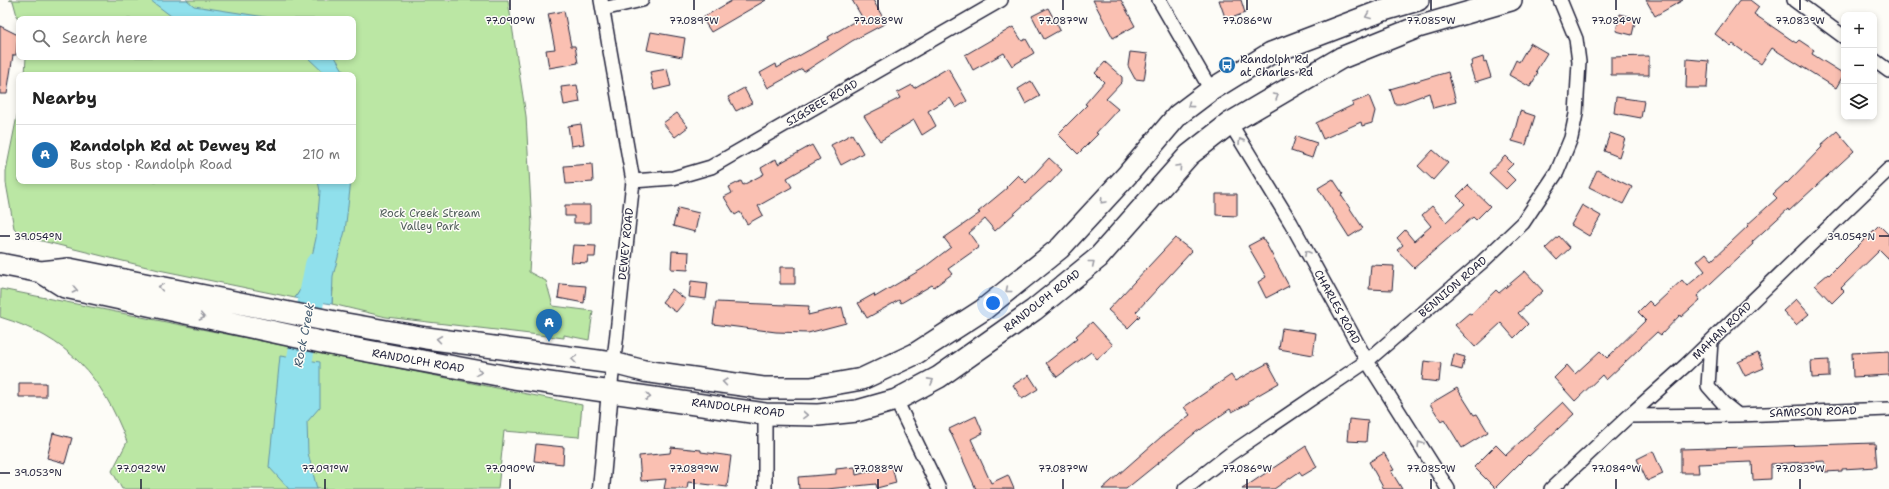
<!DOCTYPE html>
<html lang="en">
<head>
<meta charset="utf-8">
<style>
  :root { --surface:#fff; --page:#f6f6f6; --text:#222; --muted:#767676; --line:#e0e0e0; --accent:#1f6fb2 }
  body { margin:0; font-family:"Shantell Sans",sans-serif; background:var(--page); color:var(--text) }
  .controls { position:absolute; right:12px; top:12px; display:grid; overflow:hidden; border-radius:8px; box-shadow:0 2px 6px #0003 }
  .controls button { width:36px; height:36px; display:grid; place-items:center; padding:0; border:0; border-bottom:1px solid var(--line); background:var(--surface); color:var(--text); font:20px sans-serif }
  .you { position:absolute; left:993px; top:303px; width:14px; height:14px; margin:-10px; border:3px solid #fff; border-radius:50%; background:#1a73e8; box-shadow:0 0 0 6px #1a73e833 }
  .badge { display:grid; place-items:center; width:26px; height:26px; border-radius:50%; background:var(--accent); color:#fff; font-size:13px; font-weight:700 }
  .pin { position:absolute; translate:-50% -33px; filter:drop-shadow(0 1px 2px #0008) }
  .pin::after { content:''; position:absolute; top:21px; width:14px; height:12px; background:inherit; clip-path:polygon(0 0,100% 0,50% 100%) }
  .list { margin:0; padding:0; list-style:none }
  h2 { display:flex; justify-content:space-between; align-items:center; height:52px; margin:0; padding:0 16px; font-size:17px }
  h2 small { font-size:13px; font-weight:400; color:var(--muted) }
  .list li { display:grid; grid-template-columns:26px 1fr auto; gap:12px; align-items:center; box-sizing:border-box; height:60px; padding:0 16px; border-top:1px solid var(--line) }
  .list b { display:block; font-size:15px; white-space:nowrap }
  .list p { margin:0; font-size:13px; white-space:nowrap; color:var(--muted) }
  .list em { font-size:13px; font-style:normal; color:var(--muted) }
  .icon { flex:none; width:22px; height:22px; fill:none; stroke:currentColor; stroke-width:2; stroke-linecap:round; stroke-linejoin:round }
  .map { position:relative; flex:none; width:1889px; height:489px; overflow:hidden }
  .search { position:absolute; background:var(--surface); box-shadow:0 2px 6px #0003; left:16px; top:16px; width:340px; height:44px; display:flex; align-items:center; gap:10px; box-sizing:border-box; padding:0 14px; border-radius:8px; color:var(--muted); font-size:15px }
  .panel { position:absolute; background:var(--surface); box-shadow:0 2px 6px #0003; left:16px; top:72px; width:340px; height:112px; border-radius:8px }
  .map>svg:first-child { display:block }
  .green { fill:#bbe7a4; stroke:#6e8470 }
  .water { fill:#90e0ec; stroke:#6494a5 }
  .lines { fill:none; stroke-linecap:round; stroke-linejoin:round }
  .river { stroke:#90e0ec; stroke-width:26 }
  .building { fill:#fac0b2; stroke:#22223b }
  .minor-casing { stroke:#22223b; stroke-width:16 }
  .tertiary-casing { stroke:#22223b; stroke-width:19 }
  .primary-casing { stroke:#22223b; stroke-width:24 }
  .minor { stroke:#fdfcf7; stroke-width:13 }
  .tertiary { stroke:#fdfcf7; stroke-width:16 }
  .primary { stroke:#fdfcf7; stroke-width:21 }
  .oneway { stroke:#9a9aa2 }
  .ticks { fill:none; stroke:#22223b; stroke-width:1.5 }
  .labels { text-anchor:middle; dominant-baseline:central; stroke-width:3; stroke-linejoin:round; paint-order:stroke }
  .poi-label { font-size:11px; fill:#22223b; stroke:#fdfcf7; text-anchor:start }
  .street-label { font-size:11px; fill:#22223b; stroke:#fdfcf7 }
  .park-label { font-size:11px; fill:#505d5a; stroke:#fdfcf7 }
  .water-label { font-size:12px; font-style:italic; fill:#435b70; stroke:#fdfcf7 }
  .ticks-label { font-size:10px; text-anchor:middle; fill:#22223b; stroke:#fdfcf7; stroke-width:3; stroke-linejoin:round; paint-order:stroke }
</style>
</head>
<body>
<div class="map">
<svg width="1889" height="489" viewBox="0 0 1889 489">
  <rect width="100%" height="100%" fill="#fdfcf7"/>
  <filter id="ink" filterUnits="userSpaceOnUse"><feTurbulence type="fractalNoise" baseFrequency=".025" numOctaves="2"/><feDisplacementMap in="SourceGraphic" scale="8" xChannelSelector="R" yChannelSelector="G"/><feConvolveMatrix kernelMatrix="1 2 1 2 8 2 1 2 1" color-interpolation-filters="sRGB"/></filter>
  <g filter="url(#ink)">
    <path class="green" d="M9,0H508L526,116L532,224L529,272L546,281L553,306L593,311L589,340L564,335V338L386,317L332,304L333,288L305,283L295,298L159,270L22,236L14,228L6,183V171L19,106V181H353V75H25L26,57H353V19H19V23L13,1Z
      M1,289L582,405L579,437L504,431L498,489H122L112,471L127,442C102,376 68,338 0,317Z"/>
    <path class="water" d="M150,0H187L194,6L278,19H175Z
      M307,57H335L346,75H326Z
      M318,181H351L345,231L333,276L332,304L295,298L307,279L316,238L320,191Z
      M280,356L320,362V407L307,422L308,453L317,489H289L269,467Z"/>
    <g class="lines">
      <path class="river" d="M293,394L318,265"/>
    </g>
    <path class="building" d="M733,0H766L711,32L702,18Z
      M852,0H873L886,23L852,41L804,72L802,69L768,88L760,73L776,64L777,68L829,39L828,37L862,17Z
      M1093,0H1121L1135,26L1113,38Z
      M1219,0H1241L1245,13L1226,20Z
      M1646,0H1683L1655,16Z
      M1740,0H1750L1759,7L1754,14L1796,43L1799,40L1814,50L1812,54L1844,74L1836,88L1772,48L1761,64L1733,44L1731,46L1715,34Z
      M1048,8L1060,30L1044,39L1032,16Z
      M564,11L571,46H575L578,63L549,68L546,50L555,49L548,14Z
      M1620,14L1636,18L1632,35L1616,31Z
      M0,26L18,35L16,55H13L7,94H0Z
      M1013,27L1022,41L1026,39L1034,53L1012,66L1004,53L973,70L965,55Z
      M651,32L685,38L682,57L647,50Z
      M1530,43L1547,53L1536,71L1538,73L1530,87L1509,75L1516,60L1519,62Z
      M1130,52L1148,54L1144,80L1135,79L1128,66Z
      M1649,56V75H1611V57Z
      M1483,57L1484,62L1486,61L1491,77L1475,82L1470,66L1472,65L1471,61Z
      M1687,59L1709,61L1707,88H1686Z
      M1105,62L1122,77V82L1106,99L1118,109L1096,133L1098,134L1078,154L1058,134L1087,105L1085,104L1104,82L1095,73Z
      M948,68L967,101L956,108L950,98L928,111L936,126L922,135L914,120L880,141L864,116L900,98L897,93L912,85L914,88Z
      M667,69L671,86L654,90L650,72Z
      M1448,72L1456,102L1433,108L1429,93L1400,104H1395L1390,89Z
      M1031,81L1040,96L1026,104L1018,89Z
      M577,85L580,102L564,105L561,87Z
      M744,88L752,103L736,111L728,97Z
      M1369,96L1375,111L1372,123L1362,126L1361,122L1323,139L1316,123L1353,105L1352,103Z
      M1616,97L1644,101L1641,118L1614,113Z
      M1520,111L1535,116L1526,145L1512,141Z
      M677,113L688,127L675,137L663,123Z
      M581,124L584,144L571,146L568,126Z
      M1837,131L1854,151L1789,211L1788,209L1752,242L1753,244L1697,296L1700,300L1681,317L1680,315L1661,335L1657,332L1606,380L1602,375L1575,401L1554,378L1567,365L1575,374L1600,351L1607,358L1646,320L1638,312L1649,301L1654,306L1682,280L1687,286L1705,271L1697,261L1706,253L1712,260L1748,226L1747,225L1777,198L1773,194L1786,182L1787,183L1822,147L1821,145Z
      M1610,133L1625,138L1619,157L1604,151Z
      M852,134L863,153L841,165L831,145Z
      M1296,136L1317,143L1312,158L1291,151Z
      M812,145L820,159L787,178L792,187L758,206L763,215L747,224L740,212L735,215L724,197L732,193L729,187L741,181L743,185L764,174L761,168L776,159L778,164Z
      M1433,150L1448,163L1433,180L1418,166Z
      M1505,156L1513,164L1506,171L1515,180L1506,189L1489,173Z
      M1049,158L1062,170L1050,183L1049,182L995,231L985,219L969,233L979,247L948,269L952,274L934,287L932,285L901,303L899,300L867,318L858,303L874,294L875,297L922,269L951,247L944,238L980,213L978,212L1007,188L1006,187L1018,175L1026,183Z
      M592,164L593,182L566,184L564,166Z
      M1597,170L1632,187L1623,204L1589,187Z
      M1333,179L1343,194L1341,195L1363,228L1349,237L1318,188Z
      M1468,185L1490,206L1476,220L1473,217L1414,268L1397,250L1403,245L1397,238L1405,230L1414,241L1431,226L1422,215L1432,206L1446,222L1465,204L1457,196Z
      M1216,194H1237V216L1216,215Z
      M565,205H590V223H574V216H565Z
      M1582,205L1601,216L1589,236L1571,225Z
      M678,208L699,213L695,232L673,226Z
      M1879,225L1889,235V259L1880,250L1841,288L1844,291L1832,303L1815,285L1828,274L1829,275Z
      M1559,236L1570,248L1557,260L1546,248Z
      M1175,238L1192,251L1136,312L1140,316L1128,328L1108,310Z
      M1263,238L1289,286L1266,298L1258,282L1266,277L1248,246Z
      M573,245L596,246L595,257H588L587,263L571,262Z
      M672,251L689,252L688,270L671,269Z
      M1371,265L1394,266L1392,290L1369,289Z
      M780,267H795V284H780Z
      M1525,271L1543,291L1518,313L1528,324L1514,338L1501,323L1475,347L1455,325L1469,313L1471,314L1496,290L1499,293Z
      M691,281L708,283L706,299L689,297Z
      M560,284L586,286L584,303L558,298Z
      M672,289L686,300L676,312L662,302Z
      M1796,299L1809,314L1796,325L1783,311Z
      M716,302L809,306L808,315L842,307L846,323L808,333L776,332L713,324Z
      M1092,322L1113,345L1097,359L1091,352L1057,377L1046,363L1078,338L1076,336Z
      M1282,328L1316,333L1313,355L1279,349Z
      M1889,351V375L1853,377L1852,353Z
      M1758,353L1764,368L1745,376L1738,362Z
      M1454,354L1465,357L1462,370L1451,367Z
      M1829,360V377L1812,378L1811,361Z
      M1424,361L1441,363L1439,382L1422,380Z
      M1268,363L1279,383L1248,401L1249,403L1232,412L1230,409L1200,430V429L1126,489H1102L1161,437L1190,415L1184,407L1231,375L1235,381Z
      M1029,375L1038,389L1022,399L1013,385Z
      M19,383H46V397H19Z
      M1457,388L1474,415L1477,414L1488,432L1462,448L1444,419L1441,421L1430,404Z
      M1563,402L1574,414L1529,456L1528,455L1495,488L1474,467L1496,445L1506,455Z
      M976,416L983,433L971,439L991,483L1008,475L1014,489H976L949,429Z
      M1349,419L1368,421L1366,442L1347,441Z
      M53,433L72,438L65,463L47,458Z
      M1875,443L1877,467L1842,469V471L1825,472V461L1771,464V479L1753,480L1752,462L1698,464L1699,473H1681V449Z
      M536,444L564,447L563,464L534,461Z
      M1306,446L1317,467L1302,476L1299,472L1274,489H1242Z
      M671,447L701,450V452L731,456L727,487L688,482L687,489H664L666,479L641,481L639,456L670,453Z
      M1653,451L1663,474L1647,481L1637,459Z
      M1384,453L1394,470L1391,471L1402,489H1384L1369,462Z
      M892,466L896,483L877,488L876,484L827,489H799L798,477L836,474V469L855,467L856,475Z"/>
    <g class="lines">
      <g class="minor-casing">
        <path id="minor" d="M601,0L633,181L616,342L610,391
          M1159,0L1211,90
          M1794,0L1844,37
          M603,9L642,0
          M1874,60L1889,71
          M1230,123L1291,223L1367,361L1448,489
          M633,181L673,178L711,167L1001,0
          M1711,341L1708,386L1723,403L1738,415
          M896,400L939,489
          M1629,416L1738,415L1889,409
          M765,489V414
          M1185,489L1230,454L1367,361L1482,262L1523,223L1557,172L1571,138L1576,114L1579,62L1576,39L1560,0
          M1551,489L1629,416L1686,365L1889,169"/>
      </g>
      <g class="tertiary-casing">
        <path id="tertiary" d="M601,489L610,391"/>
      </g>
      <g class="primary-casing">
        <path id="primary" d="M0,264L41,272L69,269L335,322L426,338L613,363L644,371L763,388H811L862,379L915,354L983,310L1060,248L1128,174L1178,115L1211,90L1271,53L1384,10L1418,0
          M41,272L65,287L330,344L514,378L765,414L818,415L857,411L896,400L939,377L1034,310L1098,258L1189,155L1230,123L1341,58L1418,27L1511,0"/>
      </g>
      <use href="#minor" class="minor"/>
      <use href="#tertiary" class="tertiary"/>
      <use href="#primary" class="primary"/>
    </g>
    <defs><path id="oneway-chevron" d="M-2-3.5L2.5 0L-2 3.5" fill="none" stroke-width="1.6" stroke-linecap="round" stroke-linejoin="round"/></defs>
    <g class="oneway">
      <use href="#oneway-chevron" transform="translate(1368 16) rotate(159)"/>
      <use href="#oneway-chevron" transform="translate(1276 96) rotate(-31)"/>
      <use href="#oneway-chevron" transform="translate(1190 105) rotate(143)"/>
      <use href="#oneway-chevron" transform="translate(1241 141) rotate(-121)"/>
      <use href="#oneway-chevron" transform="translate(1179 167) rotate(-47)"/>
      <use href="#oneway-chevron" transform="translate(1103 201) rotate(133)"/>
      <use href="#oneway-chevron" transform="translate(1307 253) rotate(-119)"/>
      <use href="#oneway-chevron" transform="translate(1092 263) rotate(-39)"/>
      <use href="#oneway-chevron" transform="translate(161 287) rotate(-169)"/>
      <use href="#oneway-chevron" transform="translate(75 290) rotate(12)"/>
      <use href="#oneway-chevron" transform="translate(1008 290) rotate(141)"/>
      <use href="#oneway-chevron" transform="translate(202 317) rotate(12)"/>
      <use href="#oneway-chevron" transform="translate(439 339) rotate(-172)"/>
      <use href="#oneway-chevron" transform="translate(574 359) rotate(-173)"/>
      <use href="#oneway-chevron" transform="translate(479 372) rotate(10)"/>
      <use href="#oneway-chevron" transform="translate(931 381) rotate(-29)"/>
      <use href="#oneway-chevron" transform="translate(725 382) rotate(-172)"/>
      <use href="#oneway-chevron" transform="translate(648 397) rotate(8)"/>
      <use href="#oneway-chevron" transform="translate(805 415) rotate(2)"/>
      <use href="#oneway-chevron" transform="translate(1420 444) rotate(-122)"/>
    </g>
  </g>
  <path class="ticks" d="M510,0V10M694,0V10M878,0V10M1063,0V10M1247,0V10M1431,0V10M1616,0V10M1800,0V10M0,236H10M1879,236H1889M0,473H10M141,479V489M325,479V489M510,479V489M694,479V489M878,479V489M1063,479V489M1247,479V489M1431,479V489M1616,479V489M1800,479V489"/>
  <defs>
    <g id="bus-disc" transform="scale(0.9)"><circle r="9.5" fill="#1f6fb2" stroke="#fdfcf7"/><path d="M-5-6H5V4H4V6H2V4H-2V6H-4V4H-5ZM-3.5-4V0h7V-4ZM-3.5 1.2v1.5H-2V1.2ZM2 1.2v1.5H3.5V1.2Z" fill="#fff"/></g>
  </defs>
  <g fill-rule="evenodd">
    <use href="#bus-disc" x="1227" y="65"/>
  </g>
  <g class="labels">
    <g class="poi-label">
      <text x="1240" y="59">Randolph Rd<tspan x="1240" dy="13">at Charles Rd</tspan></text>
    </g>
    <g class="street-label">
      <text transform="translate(822 103) rotate(-30)">SIGSBEE ROAD</text>
      <text transform="translate(626 244) rotate(-84)">DEWEY ROAD</text>
      <text transform="translate(1453 287) rotate(-41)">BENNION ROAD</text>
      <text transform="translate(1042 301) rotate(-38)">RANDOLPH ROAD</text>
      <text transform="translate(1337 307) rotate(61)">CHARLES ROAD</text>
      <text transform="translate(1722 331) rotate(-44)">MAHAN ROAD</text>
      <text transform="translate(418 361) rotate(10)">RANDOLPH ROAD</text>
      <text transform="translate(738 408) rotate(7)">RANDOLPH ROAD</text>
      <text transform="translate(1813 412) rotate(-2)">SAMPSON ROAD</text>
    </g>
    <g class="park-label">
      <text x="430" y="213">Rock Creek Stream<tspan x="430" dy="13">Valley Park</tspan></text>
    </g>
    <g class="water-label">
      <text transform="translate(304 335) rotate(-79)">Rock Creek</text>
    </g>
  </g>
  <g class="ticks-label">
    <text x="510" y="24">77.090°W</text>
    <text x="694" y="24">77.089°W</text>
    <text x="878" y="24">77.088°W</text>
    <text x="1063" y="24">77.087°W</text>
    <text x="1247" y="24">77.086°W</text>
    <text x="1431" y="24">77.085°W</text>
    <text x="1616" y="24">77.084°W</text>
    <text x="1800" y="24">77.083°W</text>
    <text x="38" y="240">39.054°N</text>
    <text x="1851" y="240">39.054°N</text>
    <text x="141" y="472">77.092°W</text>
    <text x="325" y="472">77.091°W</text>
    <text x="510" y="472">77.090°W</text>
    <text x="694" y="472">77.089°W</text>
    <text x="878" y="472">77.088°W</text>
    <text x="1063" y="472">77.087°W</text>
    <text x="1247" y="472">77.086°W</text>
    <text x="1431" y="472">77.085°W</text>
    <text x="1616" y="472">77.084°W</text>
    <text x="1800" y="472">77.083°W</text>
    <text x="38" y="476">39.053°N</text>
  </g>
</svg>
<div class="controls">
<button>+</button>
<button>−</button>
<button><svg class="icon" aria-label="layers" viewBox="0 0 24 24"><path d="M12 4l9 5-9 5-9-5zM3 14l9 5 9-5"/></svg></button>
</div>
<div class="you"></div>
<div class="pin badge" style="left:549px;top:342px">A</div>
<div class="search"><svg class="icon" aria-label="search" viewBox="0 0 24 24"><circle cx="10" cy="10" r="6"/><path d="M15 15l6 6"/></svg>Search here</div>
<section class="panel">
<h2>Nearby<small></small></h2>
<ul class="list">
<li><span class="badge">A</span><div><b>Randolph Rd at Dewey Rd</b><p>Bus stop · Randolph Road</p></div><em>210 m</em></li>
</ul>
</section>
</div>
</body>
</html>
